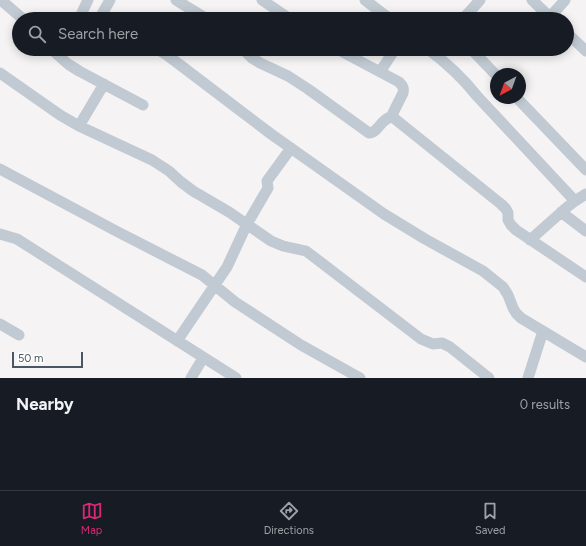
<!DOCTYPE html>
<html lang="en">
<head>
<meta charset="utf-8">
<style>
  :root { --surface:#171b24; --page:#242831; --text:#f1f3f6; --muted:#9ea1a6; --line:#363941; --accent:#db2777 }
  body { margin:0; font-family:Figtree,sans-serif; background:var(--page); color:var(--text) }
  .compass { position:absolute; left:490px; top:68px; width:36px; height:36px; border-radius:50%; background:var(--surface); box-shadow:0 2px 10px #0003; rotate:221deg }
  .scale { position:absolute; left:12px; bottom:10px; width:71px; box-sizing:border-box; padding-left:4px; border:2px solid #4a5661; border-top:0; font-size:11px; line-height:14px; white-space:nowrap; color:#4a5661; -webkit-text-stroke:3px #fff; paint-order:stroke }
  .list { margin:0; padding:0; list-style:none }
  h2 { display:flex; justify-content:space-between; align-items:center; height:52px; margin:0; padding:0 16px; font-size:17px }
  h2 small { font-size:13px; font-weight:400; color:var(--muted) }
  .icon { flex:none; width:22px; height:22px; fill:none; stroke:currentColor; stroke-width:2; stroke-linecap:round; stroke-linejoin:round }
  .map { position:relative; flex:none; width:586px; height:378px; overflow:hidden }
  .search { position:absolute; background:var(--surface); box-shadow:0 2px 10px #0003; left:12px; right:12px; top:12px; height:44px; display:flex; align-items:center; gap:10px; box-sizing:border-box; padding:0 14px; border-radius:22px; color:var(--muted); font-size:15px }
  .sheet { height:112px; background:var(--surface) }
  nav { display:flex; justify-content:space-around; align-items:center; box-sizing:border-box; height:56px; border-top:1px solid var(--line); background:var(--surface); font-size:11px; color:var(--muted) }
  nav a { display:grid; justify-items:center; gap:2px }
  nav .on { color:var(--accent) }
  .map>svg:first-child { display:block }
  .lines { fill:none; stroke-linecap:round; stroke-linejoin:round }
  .minor { stroke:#c1cad2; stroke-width:11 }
</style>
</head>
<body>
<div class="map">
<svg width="586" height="378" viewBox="0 0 586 378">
  <rect width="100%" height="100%" fill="#f5f3f3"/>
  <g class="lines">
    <path class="minor" d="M1,0L23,19
      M176,0L207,19
      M262,0L290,19
      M365,0L390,19
      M532,0L552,19
      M550,17L565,0
      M79,19L88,0
      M108,19L103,16L102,14L110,0
      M463,19L480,0
      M567,33L586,51
      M51,49L68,64L79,71L143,105
      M157,49L167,55L271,134L384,214L425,239L483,271L503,287L508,295L513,308L516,313L521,318L586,357
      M243,49L252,58L260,63L288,76L308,89L369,133C376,133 379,125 384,121C387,118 390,117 393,116
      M337,49L399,82C403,86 404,88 403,93L393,113V116L395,119L501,204L506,209L508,213V220L511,225L516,230L586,277
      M428,49C448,64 462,77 477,96L575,201L586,194
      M471,49L496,75
      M380,72L395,49
      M0,73L60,115L79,126L152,160L169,171L181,182L193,191L229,212L271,241L283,246L306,251L421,339L433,344L442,343L450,347L489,378
      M517,98L586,170
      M79,126L104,84
      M0,169L118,232L202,275L235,302L301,345L360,378
      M561,212L586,231
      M0,234L17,239L236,378
      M530,240L566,208L575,201
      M0,324L19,335
      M177,341L227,267L247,224L268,188L267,181L291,148
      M191,378L203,358
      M528,378L543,331"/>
  </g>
</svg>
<svg class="compass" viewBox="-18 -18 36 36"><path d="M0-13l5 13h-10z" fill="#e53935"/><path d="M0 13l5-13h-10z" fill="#9ea1a6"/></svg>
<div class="scale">50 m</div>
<div class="search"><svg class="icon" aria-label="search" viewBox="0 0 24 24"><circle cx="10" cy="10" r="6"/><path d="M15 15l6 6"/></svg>Search here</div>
</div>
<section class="sheet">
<h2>Nearby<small>0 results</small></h2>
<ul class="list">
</ul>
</section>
<nav>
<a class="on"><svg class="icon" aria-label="map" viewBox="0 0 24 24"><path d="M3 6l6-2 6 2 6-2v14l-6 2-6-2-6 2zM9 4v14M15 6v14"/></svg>Map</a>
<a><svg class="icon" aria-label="directions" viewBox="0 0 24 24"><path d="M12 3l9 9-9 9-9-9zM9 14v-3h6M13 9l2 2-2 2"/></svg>Directions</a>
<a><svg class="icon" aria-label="saved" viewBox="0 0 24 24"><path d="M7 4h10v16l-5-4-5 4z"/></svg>Saved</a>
</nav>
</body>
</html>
